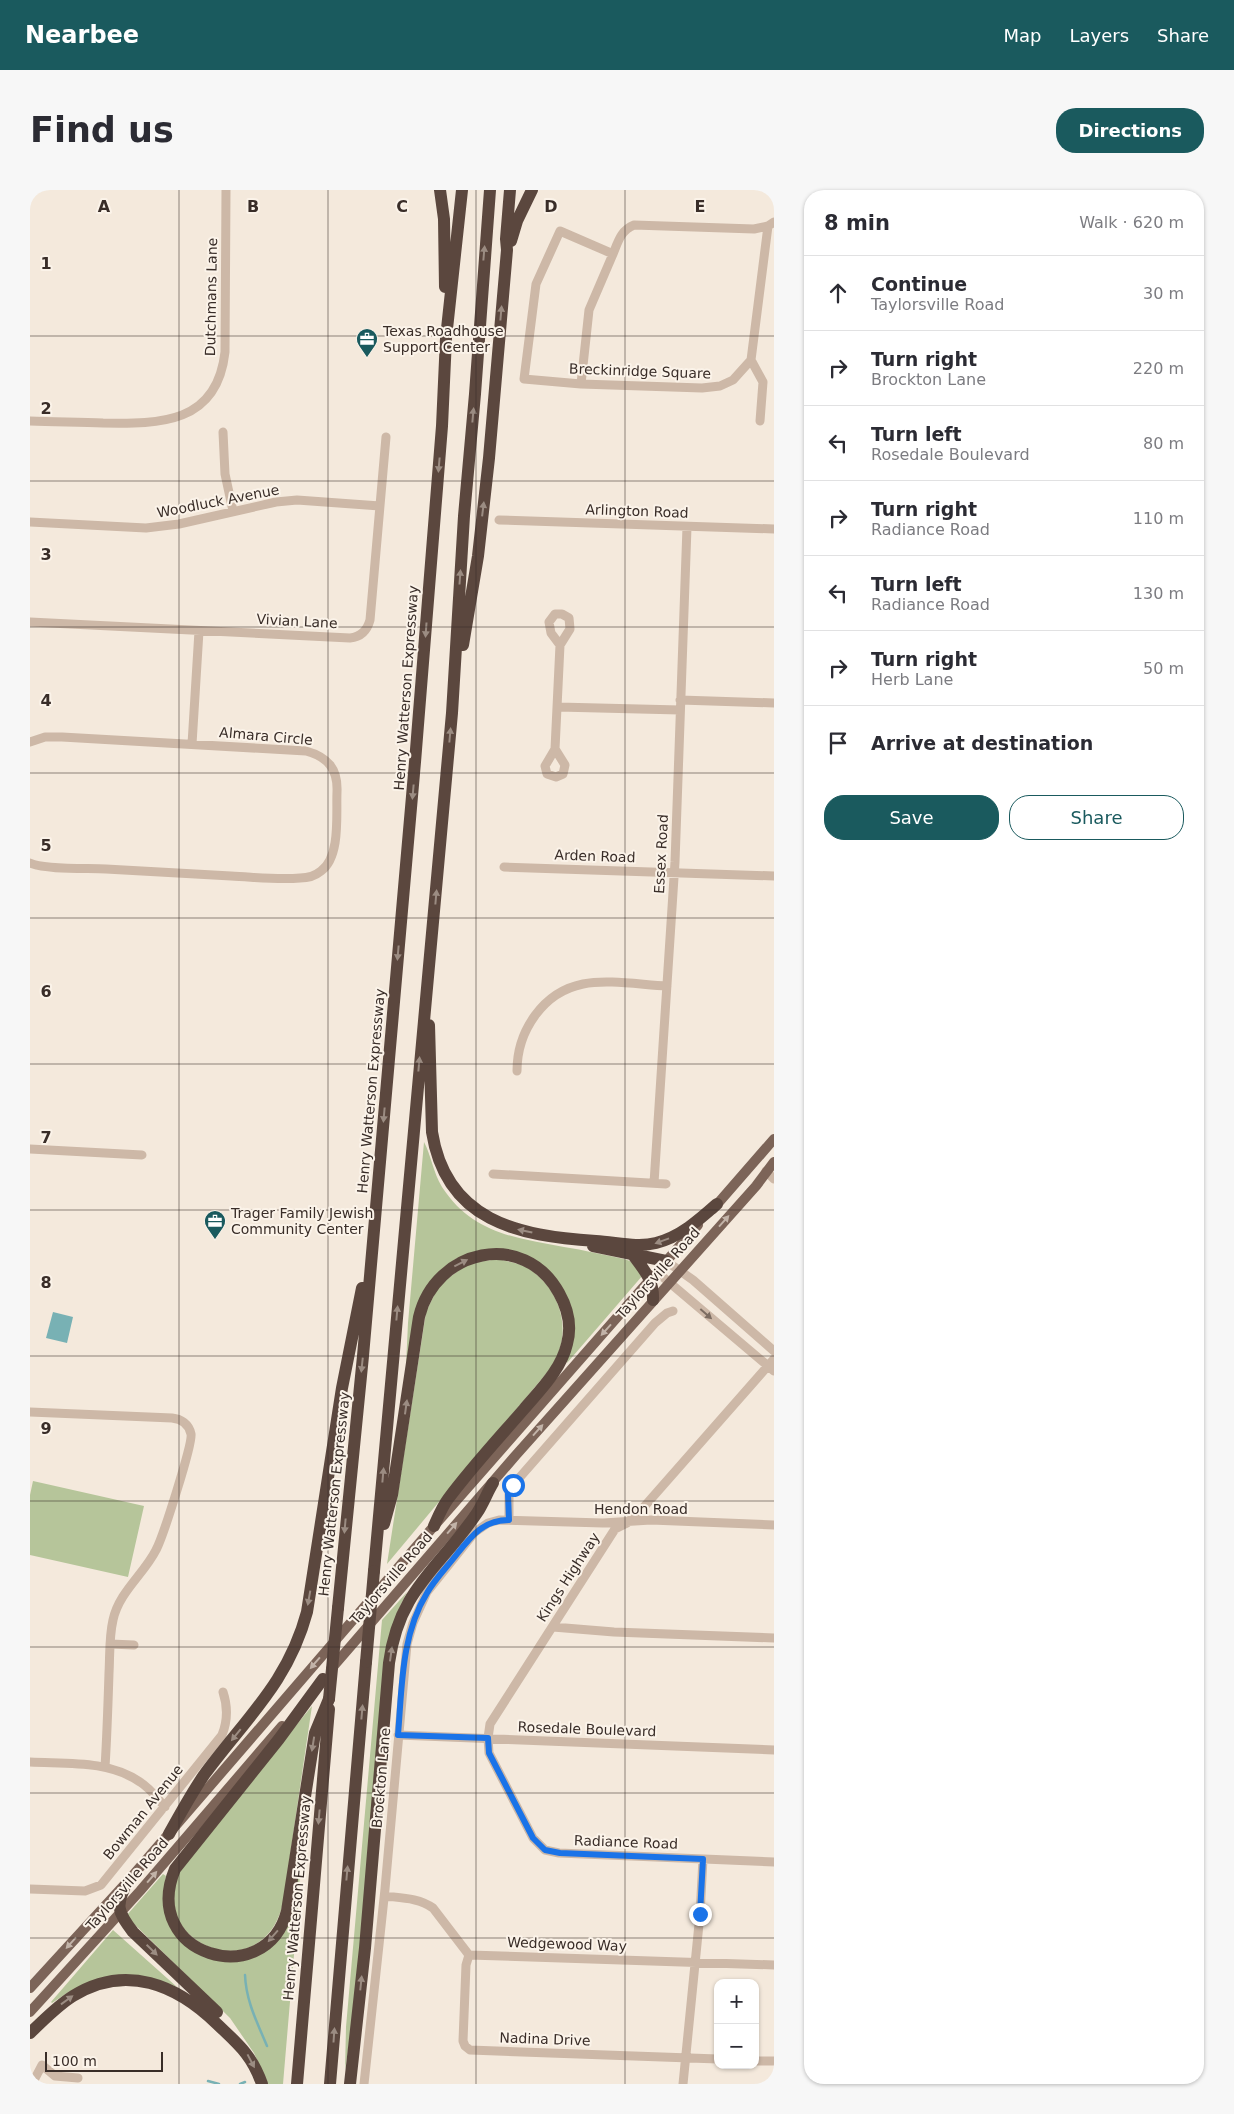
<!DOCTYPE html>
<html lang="en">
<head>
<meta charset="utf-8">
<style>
  :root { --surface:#fff; --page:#f7f7f7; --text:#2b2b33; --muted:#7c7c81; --line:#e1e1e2; --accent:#1a5a5e }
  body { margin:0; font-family:"DejaVu Sans",sans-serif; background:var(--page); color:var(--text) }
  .controls { position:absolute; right:15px; bottom:15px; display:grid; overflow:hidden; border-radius:10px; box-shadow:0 1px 4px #0004 }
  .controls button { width:45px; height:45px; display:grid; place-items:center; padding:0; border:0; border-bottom:1px solid var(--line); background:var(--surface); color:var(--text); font:25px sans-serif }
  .scale { position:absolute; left:15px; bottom:12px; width:118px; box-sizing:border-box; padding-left:5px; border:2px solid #392d28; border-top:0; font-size:14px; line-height:18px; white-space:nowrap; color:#392d28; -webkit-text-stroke:4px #fbf3e9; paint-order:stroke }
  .stop { position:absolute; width:15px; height:15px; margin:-11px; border:4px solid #1a73e8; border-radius:50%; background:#fff }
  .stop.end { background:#1a73e8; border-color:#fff; box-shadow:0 1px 5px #0008 }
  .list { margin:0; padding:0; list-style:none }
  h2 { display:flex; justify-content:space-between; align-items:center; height:65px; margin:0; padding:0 20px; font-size:21px }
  h2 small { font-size:16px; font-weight:400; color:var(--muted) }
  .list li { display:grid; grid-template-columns:32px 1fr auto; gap:15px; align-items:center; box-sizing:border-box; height:75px; padding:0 20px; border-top:1px solid var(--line) }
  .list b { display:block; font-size:19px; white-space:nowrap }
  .list p { margin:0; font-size:16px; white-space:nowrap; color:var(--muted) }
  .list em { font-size:16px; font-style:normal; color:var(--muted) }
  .actions { display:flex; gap:10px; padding:15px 20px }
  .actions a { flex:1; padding:11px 0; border:1px solid var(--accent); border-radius:20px; text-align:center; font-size:18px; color:var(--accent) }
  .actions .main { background:var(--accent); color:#fff }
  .icon { flex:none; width:28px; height:28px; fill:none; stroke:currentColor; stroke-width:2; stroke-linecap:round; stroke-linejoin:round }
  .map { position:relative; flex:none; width:744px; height:1894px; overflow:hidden; border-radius:20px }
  header { display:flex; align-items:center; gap:30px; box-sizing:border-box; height:70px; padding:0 25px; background:var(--accent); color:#fff }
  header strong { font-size:24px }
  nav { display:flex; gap:28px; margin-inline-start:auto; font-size:18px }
  .intro { display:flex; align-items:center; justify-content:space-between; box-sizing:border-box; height:120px; padding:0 30px }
  h1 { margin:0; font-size:35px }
  .button { padding:12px 22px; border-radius:20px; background:var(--accent); color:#fff; font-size:18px; font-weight:700 }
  main { display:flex; gap:30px; padding:0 30px }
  aside { flex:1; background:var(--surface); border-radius:20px; box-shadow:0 1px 4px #0004 }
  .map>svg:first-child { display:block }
  .grass { fill:#b6c59a }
  .water { fill:#78b1b4 }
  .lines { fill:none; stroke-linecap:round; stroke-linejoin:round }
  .stream { stroke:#78b1b4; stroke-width:2.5 }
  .minor { stroke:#cdb8a7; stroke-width:9 }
  .major { stroke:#7c6458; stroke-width:10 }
  .highway { stroke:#5b473e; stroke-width:12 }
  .highway-bridge { stroke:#5b473e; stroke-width:12 }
  .oneway { fill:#9b8c82 }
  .oneway2 { fill:#c2b3a8 }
  .oneway3 { fill:#7c6c61 }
  .route { stroke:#1a73e8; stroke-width:6 }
  .grid { fill:none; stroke:#392d28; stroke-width:1; stroke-opacity:0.55 }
  .labels { text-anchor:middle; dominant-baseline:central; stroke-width:4; stroke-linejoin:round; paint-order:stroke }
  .street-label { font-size:14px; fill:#392d28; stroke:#fbf3e9 }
  .poi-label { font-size:14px; fill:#392d28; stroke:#fbf3e9; text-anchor:start }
  .grid-label { font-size:16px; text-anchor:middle; font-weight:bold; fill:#392d28; stroke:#fbf3e9; stroke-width:4; stroke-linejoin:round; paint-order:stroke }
</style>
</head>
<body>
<header>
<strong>Nearbee</strong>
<nav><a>Map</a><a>Layers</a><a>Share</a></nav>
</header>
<div class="intro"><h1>Find us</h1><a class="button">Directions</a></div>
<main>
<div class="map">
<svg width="744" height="1894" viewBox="0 0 744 1894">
  <rect width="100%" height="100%" fill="#f4e9dc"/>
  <path class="grass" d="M394,952C401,965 403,982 412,997C442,1043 485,1048 534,1057C554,1060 574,1065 594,1069L600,1071L613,1085L537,1173L542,1132L504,1071L427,1068L413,1078L397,1096L376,1175L378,1133Z
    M469,1069C478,1072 488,1073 496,1077C524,1093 539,1127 530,1158C528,1165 524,1172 520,1179L357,1374L396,1122L409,1095L439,1073Z
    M3,1291L114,1316L98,1387L0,1365V1305Z
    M377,1402L370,1416L324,1820L315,1880L316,1837L352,1430Z
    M282,1516C275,1563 268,1611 261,1659C257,1684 257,1718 242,1739C214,1779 152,1760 143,1715C142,1707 145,1693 148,1685C151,1673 165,1661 172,1651C207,1605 245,1561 282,1516Z
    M270,1673L269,1706L253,1894H238L224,1863L200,1828L96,1726L133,1684L136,1686L133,1705L136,1726L162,1760L175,1767L237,1758Z
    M83,1740L147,1797L134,1792L40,1801L22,1813L21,1812Z"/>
  <path class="water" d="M23,1122L43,1127L37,1153L16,1148Z"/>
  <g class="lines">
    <path class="stream" d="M215,1785C216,1811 227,1832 237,1856
      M178,1891L189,1894
      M210,1894L215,1892"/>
    <path class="minor" d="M583,64C588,52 591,40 604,35L724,39L738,36
      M721,170L733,192L730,231
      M551,194L559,120L583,64L530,41L506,94L494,189L551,194L672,198L690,196L703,190L721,170L738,36L744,32
      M0,231C24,232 48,232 73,233C130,234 187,234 195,162L196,0
      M193,242L195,284L203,321
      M469,330L744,339
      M0,332L116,338L149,334L246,312L267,310L350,316
      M0,432L320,448C331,447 337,441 340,430L356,247
      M650,510L744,513
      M528,517L650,520
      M0,552L15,547H32L276,561C298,567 308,579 307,602C306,623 311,667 291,681C285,686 278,688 270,688C247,690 224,687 201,686C159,684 118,681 76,679C57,678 16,680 0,673
      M162,554L169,441
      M525,559L535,575L533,584L526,587L517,584L515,576L525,559L530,455L540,439L539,428L532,424H525L519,432L521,443L530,455
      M474,677L744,686
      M487,881C487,841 513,802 553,794C578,789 612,795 637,796
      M0,959L112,965
      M736,981L744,989
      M463,984L636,994
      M624,993L645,672L657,337
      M636,1071L663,1090L744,1161
      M627,1082L744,1181
      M744,1169L613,1318L597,1333L585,1339L460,1534L458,1548L459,1563L503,1648L515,1660L529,1663L744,1672
      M0,1222L142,1228C151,1229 159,1234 161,1244C163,1253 133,1347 126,1360C114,1384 89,1402 83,1430C79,1447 80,1465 79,1483C78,1514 77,1546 75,1577
      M479,1330V1304L483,1295L625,1133L637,1123L643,1121
      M523,1437L584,1442L744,1448
      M80,1454L104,1455
      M368,1545L744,1560
      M0,1572C37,1574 78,1570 110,1592C120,1598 127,1608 135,1617
      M0,1699L55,1701L71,1695L192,1545C198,1530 198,1517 193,1502
      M355,1706C372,1708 389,1708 403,1718L439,1765
      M439,1765L436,1775L433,1851L435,1856L440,1860L688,1869
      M439,1765L744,1775
      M725,1871H744
      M2,1894L12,1875L25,1886L48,1888
      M334,1894L355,1699L377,1454L383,1433L397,1402L445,1342L458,1333L469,1330L573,1333L621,1330L744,1335
      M653,1894L670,1724L673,1669"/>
    <path class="major" d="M683,1019L744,949
      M301,1479L486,1265L726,996L744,972
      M0,1798L98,1691L404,1336L668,1035
      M0,1822L110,1701L252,1536"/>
    <path class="highway" d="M410,0L414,29L415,97
      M481,51L487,31L502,0
      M433,455L448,366L459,268L477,60L476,49L480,0
      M399,835L402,942C416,1031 488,1046 566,1051C586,1052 607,1058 626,1053C650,1047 669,1030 687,1014
      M563,1056L636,1071
      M603,1065C614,1080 624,1090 623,1110
      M354,1334L362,1305L389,1127C405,1059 494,1039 529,1103C538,1119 542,1136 537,1154C531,1180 510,1200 494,1219C468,1249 441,1278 418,1309C412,1317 408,1327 404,1336
      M344,1381L422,523L434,326L445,204L460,0
      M308,1418L333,1166L385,572L412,236L416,148L432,0
      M293,1489L249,1549L145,1679C109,1766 236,1802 257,1721L285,1543L299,1509
      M139,1644C150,1624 161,1604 174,1585C215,1529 258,1493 277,1422L312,1198L332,1098
      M98,1691C85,1715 87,1721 103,1742L187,1822
      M0,1843C14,1830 27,1816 43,1806C96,1773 147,1795 187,1834C208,1854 222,1865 232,1894
      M267,1894L299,1519
      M300,1894L336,1472
      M320,1894L335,1758L359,1473C369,1399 409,1379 447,1323C453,1314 457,1303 463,1293"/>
    <path class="highway-bridge" d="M336,1472L344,1381
      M299,1509L308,1418"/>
  </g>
  <defs><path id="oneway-solid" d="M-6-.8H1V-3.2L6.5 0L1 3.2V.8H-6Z" transform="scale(1.25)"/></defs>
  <g class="oneway">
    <use href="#oneway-solid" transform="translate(454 63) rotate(-85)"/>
    <use href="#oneway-solid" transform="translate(471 123) rotate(-85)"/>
    <use href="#oneway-solid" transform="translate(443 225) rotate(-85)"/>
    <use href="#oneway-solid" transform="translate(409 275) rotate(95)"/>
    <use href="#oneway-solid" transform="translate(453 319) rotate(-83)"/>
    <use href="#oneway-solid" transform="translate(430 387) rotate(-86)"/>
    <use href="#oneway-solid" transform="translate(396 440) rotate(94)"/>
    <use href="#oneway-solid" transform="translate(420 545) rotate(-85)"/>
    <use href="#oneway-solid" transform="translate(383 602) rotate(95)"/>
    <use href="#oneway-solid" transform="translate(406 707) rotate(-85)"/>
    <use href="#oneway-solid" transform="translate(368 763) rotate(95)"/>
    <use href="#oneway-solid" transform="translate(389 874) rotate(-85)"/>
    <use href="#oneway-solid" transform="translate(354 925) rotate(95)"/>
    <use href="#oneway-solid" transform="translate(495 1041) rotate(-168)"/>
    <use href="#oneway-solid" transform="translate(632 1051) rotate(160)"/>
    <use href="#oneway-solid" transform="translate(431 1073) rotate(-27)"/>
    <use href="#oneway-solid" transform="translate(367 1123) rotate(-85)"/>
    <use href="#oneway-solid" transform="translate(332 1175) rotate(96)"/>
    <use href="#oneway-solid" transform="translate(376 1217) rotate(-82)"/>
    <use href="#oneway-solid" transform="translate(353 1285) rotate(-85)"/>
    <use href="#oneway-solid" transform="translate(315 1336) rotate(95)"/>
    <use href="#oneway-solid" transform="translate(279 1408) rotate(100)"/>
    <use href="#oneway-solid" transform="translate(361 1464) rotate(-82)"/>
    <use href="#oneway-solid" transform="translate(332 1522) rotate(-85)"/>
    <use href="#oneway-solid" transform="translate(206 1545) rotate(129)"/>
    <use href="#oneway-solid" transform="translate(283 1554) rotate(99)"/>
    <use href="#oneway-solid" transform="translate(289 1627) rotate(95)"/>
    <use href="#oneway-solid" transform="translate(317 1683) rotate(-85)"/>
    <use href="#oneway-solid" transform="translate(243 1746) rotate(131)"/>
    <use href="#oneway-solid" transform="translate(122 1760) rotate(44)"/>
    <use href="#oneway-solid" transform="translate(331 1793) rotate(-84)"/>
    <use href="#oneway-solid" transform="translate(37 1810) rotate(-36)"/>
    <use href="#oneway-solid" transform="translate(304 1845) rotate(-86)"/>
    <use href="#oneway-solid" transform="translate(221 1871) rotate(62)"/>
  </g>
  <g class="oneway2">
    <use href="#oneway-solid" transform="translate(694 1031) rotate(-48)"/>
    <use href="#oneway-solid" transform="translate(576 1140) rotate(132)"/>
    <use href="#oneway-solid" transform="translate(508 1240) rotate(-48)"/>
    <use href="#oneway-solid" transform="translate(422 1338) rotate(-49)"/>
    <use href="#oneway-solid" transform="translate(285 1473) rotate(131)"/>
    <use href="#oneway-solid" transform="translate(122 1687) rotate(-49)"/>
    <use href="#oneway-solid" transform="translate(41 1753) rotate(132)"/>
  </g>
  <use class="oneway3" href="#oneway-solid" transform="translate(676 1124) rotate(41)"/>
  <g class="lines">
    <path class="route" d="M483,1295L478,1304L479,1330C454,1330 442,1345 427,1364C417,1377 405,1389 397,1403C371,1445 372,1498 368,1545L458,1548L459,1563L503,1648L515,1660L530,1663L673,1669L670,1724"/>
  </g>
  <path class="grid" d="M149,0V1894M298,0V1894M446,0V1894M595,0V1894M0,146H744M0,291H744M0,437H744M0,583H744M0,728H744M0,874H744M0,1020H744M0,1166H744M0,1311H744M0,1457H744M0,1603H744M0,1748H744"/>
  <defs>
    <g id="office-pin" transform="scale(1.125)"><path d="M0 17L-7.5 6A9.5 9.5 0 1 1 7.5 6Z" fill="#1a5a5e" stroke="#fbf3e9"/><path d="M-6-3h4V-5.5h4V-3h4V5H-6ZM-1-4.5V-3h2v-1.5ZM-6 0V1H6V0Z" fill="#fff"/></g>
  </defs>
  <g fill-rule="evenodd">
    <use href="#office-pin" x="337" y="149"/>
    <use href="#office-pin" x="185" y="1031"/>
  </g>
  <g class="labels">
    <g class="street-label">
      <text transform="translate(181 107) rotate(-89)">Dutchmans Lane</text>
      <text transform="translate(610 181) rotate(2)">Breckinridge Square</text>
      <text transform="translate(188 311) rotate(-11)">Woodluck Avenue</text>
      <text transform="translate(607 321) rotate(2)">Arlington Road</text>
      <text transform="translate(267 431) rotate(3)">Vivian Lane</text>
      <text transform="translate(376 498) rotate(-86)">Henry Watterson Expressway</text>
      <text transform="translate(236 546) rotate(5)">Almara Circle</text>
      <text transform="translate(631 664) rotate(-87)">Essex Road</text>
      <text transform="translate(565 666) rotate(2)">Arden Road</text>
      <text transform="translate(341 901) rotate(-85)">Henry Watterson Expressway</text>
      <text transform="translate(628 1083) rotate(-48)">Taylorsville Road</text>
      <text transform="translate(304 1304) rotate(-84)">Henry Watterson Expressway</text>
      <text x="611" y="1319">Hendon Road</text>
      <text transform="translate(538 1387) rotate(-57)">Kings Highway</text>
      <text transform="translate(361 1388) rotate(-49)">Taylorsville Road</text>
      <text transform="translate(557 1539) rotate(2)">Rosedale Boulevard</text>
      <text transform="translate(351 1588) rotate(-85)">Brockton Lane</text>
      <text transform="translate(113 1622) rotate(-51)">Bowman Avenue</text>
      <text transform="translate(596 1652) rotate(2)">Radiance Road</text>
      <text transform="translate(97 1694) rotate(-49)">Taylorsville Road</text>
      <text transform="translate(267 1708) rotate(-85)">Henry Watterson Expressway</text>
      <text transform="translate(537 1754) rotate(2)">Wedgewood Way</text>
      <text transform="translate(515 1849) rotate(2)">Nadina Drive</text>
    </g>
    <g class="poi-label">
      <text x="353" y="141">Texas Roadhouse<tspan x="353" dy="16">Support Center</tspan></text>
      <text x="201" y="1023">Trager Family Jewish<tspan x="201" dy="16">Community Center</tspan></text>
    </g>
  </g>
  <g class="grid-label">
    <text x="74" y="22">A</text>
    <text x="223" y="22">B</text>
    <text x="372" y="22">C</text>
    <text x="521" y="22">D</text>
    <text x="670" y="22">E</text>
    <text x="16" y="79">1</text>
    <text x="16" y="224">2</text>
    <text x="16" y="370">3</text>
    <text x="16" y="516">4</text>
    <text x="16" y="661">5</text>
    <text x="16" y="807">6</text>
    <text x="16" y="953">7</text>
    <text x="16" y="1098">8</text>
    <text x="16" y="1244">9</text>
  </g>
</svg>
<div class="controls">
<button>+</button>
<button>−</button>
</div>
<div class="scale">100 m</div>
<div class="stop" style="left:483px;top:1295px"></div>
<div class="stop end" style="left:670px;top:1724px"></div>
</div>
<aside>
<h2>8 min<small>Walk · 620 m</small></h2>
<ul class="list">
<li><svg class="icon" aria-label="ahead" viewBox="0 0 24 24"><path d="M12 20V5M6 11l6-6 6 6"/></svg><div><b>Continue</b><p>Taylorsville Road</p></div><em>30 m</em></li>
<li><svg class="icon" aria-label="right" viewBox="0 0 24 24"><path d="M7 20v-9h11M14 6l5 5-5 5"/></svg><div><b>Turn right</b><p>Brockton Lane</p></div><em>220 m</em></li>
<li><svg class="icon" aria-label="left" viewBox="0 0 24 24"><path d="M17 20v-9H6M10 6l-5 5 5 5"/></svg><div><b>Turn left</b><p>Rosedale Boulevard</p></div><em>80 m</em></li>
<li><svg class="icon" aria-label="right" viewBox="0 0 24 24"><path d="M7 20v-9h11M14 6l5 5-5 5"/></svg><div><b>Turn right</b><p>Radiance Road</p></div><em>110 m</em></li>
<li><svg class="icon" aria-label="left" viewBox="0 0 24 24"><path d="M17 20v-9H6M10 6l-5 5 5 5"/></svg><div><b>Turn left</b><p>Radiance Road</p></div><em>130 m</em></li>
<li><svg class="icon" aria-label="right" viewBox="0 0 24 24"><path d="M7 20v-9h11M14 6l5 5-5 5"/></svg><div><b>Turn right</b><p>Herb Lane</p></div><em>50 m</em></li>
<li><svg class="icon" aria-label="arrive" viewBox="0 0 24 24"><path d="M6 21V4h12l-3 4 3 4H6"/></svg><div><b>Arrive at destination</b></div></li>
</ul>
<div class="actions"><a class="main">Save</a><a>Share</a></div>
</aside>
</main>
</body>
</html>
